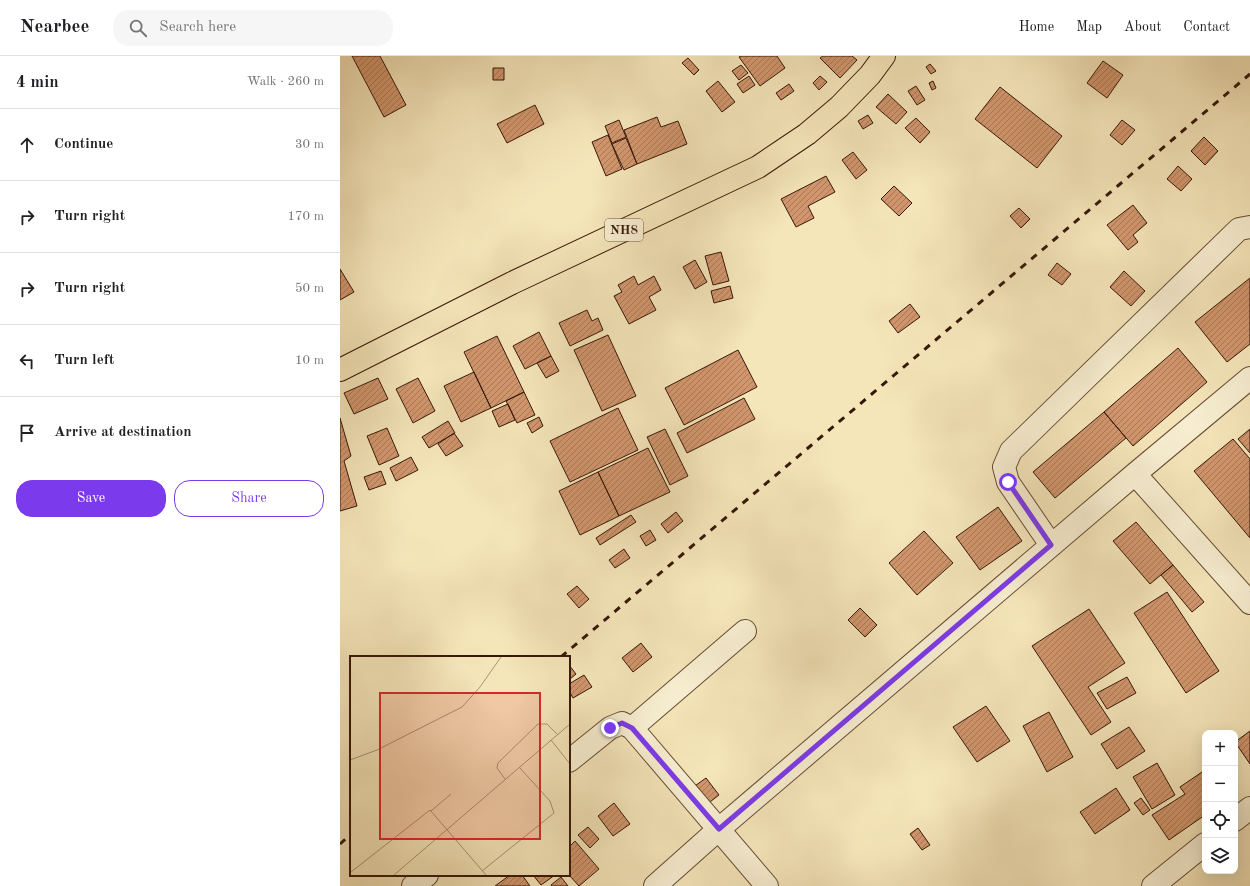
<!DOCTYPE html>
<html lang="en">
<head>
<meta charset="utf-8">
<style>
  :root { --surface:#fff; --page:#f6f6f6; --text:#202124; --muted:#757577; --line:#e0e0e0; --accent:#7c3aed }
  body { margin:0; font-family:"Old Standard TT",serif; background:var(--page); color:var(--text) }
  .controls { position:absolute; right:12px; bottom:12px; display:grid; overflow:hidden; border-radius:8px; box-shadow:0 4px 16px #0002 }
  .controls button { width:36px; height:36px; display:grid; place-items:center; padding:0; border:0; border-bottom:1px solid var(--line); background:var(--surface); color:var(--text); font:20px sans-serif }
  .stop { position:absolute; width:12px; height:12px; margin:-9px; border:3px solid #7c3aed; border-radius:50%; background:#fff }
  .stop.end { background:#7c3aed; border-color:#fff; box-shadow:0 1px 4px #0008 }
  .list { margin:0; padding:0; list-style:none }
  h2 { display:flex; justify-content:space-between; align-items:center; height:52px; margin:0; padding:0 16px; font-size:17px }
  h2 small { font-size:13px; font-weight:400; color:var(--muted) }
  .list li { display:grid; grid-template-columns:26px 1fr auto; gap:12px; align-items:center; box-sizing:border-box; height:72px; padding:0 16px; border-top:1px solid var(--line) }
  .list b { display:block; font-size:15px; white-space:nowrap }
  .list em { font-size:13px; font-style:normal; color:var(--muted) }
  .actions { display:flex; gap:8px; padding:12px 16px }
  .actions a { flex:1; padding:9px 0; border:1px solid var(--accent); border-radius:16px; text-align:center; font-size:14px; color:var(--accent) }
  .actions .main { background:var(--accent); color:#fff }
  .icon { flex:none; width:22px; height:22px; fill:none; stroke:currentColor; stroke-width:2; stroke-linecap:round; stroke-linejoin:round }
  .map { position:relative; flex:none; width:910px; height:830px; overflow:hidden }
  header { display:flex; align-items:center; gap:24px; box-sizing:border-box; height:56px; padding:0 20px; background:var(--surface); border-bottom:1px solid var(--line) }
  header strong { font-size:19px }
  nav { display:flex; gap:22px; margin-inline-start:auto; font-size:14px }
  .search { width:280px; height:36px; background:var(--page); display:flex; align-items:center; gap:10px; box-sizing:border-box; padding:0 14px; border-radius:16px; color:var(--muted); font-size:15px }
  main { display:flex }
  aside { flex:1; background:var(--surface) }
  .map>svg:first-child { display:block }
  .building { fill:url(#building-hatch); stroke:#371709 }
  .lines { fill:none; stroke-linecap:round; stroke-linejoin:round }
  .minor-casing { stroke:#664b35; stroke-width:24 }
  .highway-casing { stroke:#371709; stroke-width:24 }
  .minor { stroke:#f8efd2; stroke-width:22 }
  .highway { stroke:#f5e6ba; stroke-width:22 }
  .rail { stroke:#371709; stroke-width:3; stroke-dasharray:7 7; stroke-linecap:butt }
  .route { stroke:#7c3aed; stroke-width:5 }
  .labels { text-anchor:middle; dominant-baseline:central; stroke-width:3; stroke-linejoin:round; paint-order:stroke }
  .shield { fill:#f8efd2; stroke:#715845; stroke-width:1 }
  .shield-label { font-size:13px; font-weight:bold; fill:#371709 }
  .inset-road { fill:none; stroke:#a99373; stroke-width:1 }
  .view { fill:#d62828; fill-opacity:0.15; stroke:#d62828; stroke-width:2 }
  .inset-edge { fill:none; stroke:#371709; stroke-width:2 }
</style>
</head>
<body>
<header>
<strong>Nearbee</strong>
<div class="search"><svg class="icon" aria-label="search" viewBox="0 0 24 24"><circle cx="10" cy="10" r="6"/><path d="M15 15l6 6"/></svg>Search here</div>
<nav><a>Home</a><a>Map</a><a>About</a><a>Contact</a></nav>
</header>
<main>
<aside>
<h2>4 min<small>Walk · 260 m</small></h2>
<ul class="list">
<li><svg class="icon" aria-label="ahead" viewBox="0 0 24 24"><path d="M12 20V5M6 11l6-6 6 6"/></svg><div><b>Continue</b></div><em>30 m</em></li>
<li><svg class="icon" aria-label="right" viewBox="0 0 24 24"><path d="M7 20v-9h11M14 6l5 5-5 5"/></svg><div><b>Turn right</b></div><em>170 m</em></li>
<li><svg class="icon" aria-label="right" viewBox="0 0 24 24"><path d="M7 20v-9h11M14 6l5 5-5 5"/></svg><div><b>Turn right</b></div><em>50 m</em></li>
<li><svg class="icon" aria-label="left" viewBox="0 0 24 24"><path d="M17 20v-9H6M10 6l-5 5 5 5"/></svg><div><b>Turn left</b></div><em>10 m</em></li>
<li><svg class="icon" aria-label="arrive" viewBox="0 0 24 24"><path d="M6 21V4h12l-3 4 3 4H6"/></svg><div><b>Arrive at destination</b></div></li>
</ul>
<div class="actions"><a class="main">Save</a><a>Share</a></div>
</aside>
<div class="map">
<svg width="910" height="830" viewBox="0 0 910 830">
  <defs>
    <pattern id="building-hatch" width="6" height="6" patternUnits="userSpaceOnUse"><rect width="6" height="6" fill="#d1966d"/><path d="M-1 1l2-2M0 6l6-6M5 7l2-2" fill="none" stroke="#aa7958"/></pattern>
  </defs>
  <rect width="100%" height="100%" fill="#f5e6ba"/>
  <filter id="stains"><feTurbulence type="fractalNoise" baseFrequency=".005" numOctaves="4"/><feColorMatrix values="0 0 0 0 .2 0 0 0 0 .09 0 0 0 0 .02 0 0 0 .5 -.17"/></filter>
  <radialGradient id="worn" r=".72"><stop offset=".6" stop-color="#630" stop-opacity="0"/><stop offset="1" stop-color="#630" stop-opacity=".3"/></radialGradient>
  <path class="building" d="M12,0H40L66,49L44,61Z
    M401,0H437L445,12L420,30L399,1Z
    M483,0H512L517,4L500,22L480,2Z
    M348,2L359,14L354,19L342,7Z
    M763,5L783,19L767,42L747,27Z
    M590,8L596,15L591,18L586,11Z
    M401,9L408,17L399,24L392,15Z
    M153,12H164V24H153Z
    M409,20L415,29L403,37L397,28Z
    M480,20L487,26L479,34L473,27Z
    M378,25L395,46L382,56L366,35Z
    M593,25L596,32L592,34L589,27Z
    M449,28L454,35L441,44L436,37Z
    M576,30L585,44L577,49L568,35Z
    M660,31L722,80L697,112L635,63Z
    M548,38L567,56L556,68L536,51Z
    M195,49L204,68L167,87L157,68Z
    M528,59L533,67L523,73L518,65Z
    M317,61L321,71L338,65L347,88L297,108L284,74Z
    M576,62L590,76L580,87L565,72Z
    M279,64L286,81L272,87L265,70Z
    M782,64L795,74L782,89L770,79Z
    M268,79L282,113L266,120L252,86Z
    M864,81L878,95L865,109L851,95Z
    M286,82L297,108L284,114L272,88Z
    M513,96L527,114L516,123L502,104Z
    M838,110L852,123L841,135L827,123Z
    M486,120L495,136L468,150L474,162L456,171L441,143Z
    M554,130L572,147L559,160L541,143Z
    M793,149L807,167L793,179L798,186L788,194L767,169Z
    M679,152L690,163L681,172L670,160Z
    M381,196L389,225L373,229L365,200Z
    M355,204L367,226L355,233L343,211Z
    M717,207L731,218L722,229L708,219Z
    M0,213L14,236L0,244Z
    M784,215L805,235L791,250L770,231Z
    M294,220L298,229L314,220L321,234L309,241L316,254L289,268L274,240L282,236L278,229Z
    M910,222V288L887,306L855,266Z
    M390,230L393,242L374,247L371,235Z
    M570,248L580,261L558,277L549,265Z
    M247,254L252,265L258,262L263,274L230,290L219,267Z
    M199,276L211,300L185,313L173,290Z
    M268,279L296,340L262,355L234,294Z
    M157,280L184,336L151,352L124,296Z
    M838,292L867,326L793,390L764,356Z
    M398,294L417,331L344,369L325,332Z
    M211,300L219,315L206,322L197,307Z
    M134,316L151,352L121,366L104,330Z
    M38,322L48,343L14,358L4,337Z
    M78,322L95,355L73,367L56,333Z
    M184,336L195,359L177,367L166,345Z
    M404,342L415,363L347,397L337,377Z
    M168,348L175,364L159,371L152,355Z
    M278,352L298,394L230,426L210,385Z
    M764,356L786,382L715,442L693,416Z
    M199,361L203,370L192,377L187,367Z
    M0,362L11,400L4,405L17,450L0,455Z
    M108,365L115,377L89,392L82,381Z
    M47,372L59,400L39,409L27,380Z
    M325,373L348,420L330,429L307,381Z
    M910,373V397L898,383Z
    M114,377L123,390L106,400L98,388Z
    M893,383L910,403V482L854,415Z
    M308,392L330,436L279,460L258,416Z
    M71,401L78,414L56,425L50,412Z
    M41,415L46,428L29,434L24,421Z
    M258,416L279,460L240,479L219,435Z
    M658,451L682,485L640,514L616,481Z
    M336,456L343,465L328,477L321,468Z
    M291,459L296,466L260,489L256,482Z
    M796,466L833,509L810,528L773,485Z
    M310,474L316,484L306,490L300,480Z
    M584,475L613,507L577,539L549,507Z
    M284,493L290,502L275,512L269,504Z
    M833,509L864,546L852,556L821,519Z
    M237,530L249,543L239,552L227,538Z
    M827,536L879,615L846,637L794,557Z
    M520,552L537,569L525,581L508,564Z
    M749,553L785,607L748,631L771,666L751,679L692,590Z
    M301,587L312,601L293,616L282,602Z
    M229,609L236,618L229,624Z
    M244,619L252,631L233,642L229,635V628Z
    M787,621L796,637L767,653L757,637Z
    M646,650L670,685L637,706L613,671Z
    M709,656L733,701L707,716L683,670Z
    M789,671L805,695L777,713L761,688Z
    M910,675V708L895,686Z
    M817,707L835,739L812,753L793,721Z
    M865,714V759L829,784L812,759L845,738L840,731Z
    M366,722L379,739L366,749L352,732Z
    M776,732L790,754L755,778L740,756Z
    M801,742L810,754L803,759L794,747Z
    M274,747L290,768L273,780L258,760Z
    M248,771L259,783L250,792L238,779Z
    M578,772L590,789L582,794L570,778Z
    M235,785L259,813L239,830L229,819V791Z
    M170,819H182L190,830H155Z
    M193,819H215L201,829Z
    M221,821L228,830H212L211,829Z"/>
  <g class="lines">
    <g class="minor-casing">
      <path id="minor" d="M795,418L910,547
        M711,489L668,426L664,411L671,395L899,173L910,171
        M292,672L405,575
        M229,705L270,672L282,667L292,672L427,830
        M895,764L910,752
        M73,830L87,819
        M315,830L379,773L795,418L910,322
        M813,830L865,788"/>
    </g>
    <g class="highway-casing">
      <path id="highway" d="M0,314L172,227L418,111L467,78L499,51L530,19L544,0"/>
    </g>
    <use href="#minor" class="minor"/>
    <use href="#highway" class="highway"/>
    <path class="rail" d="M221,601L910,18
      M0,788L11,778"/>
  </g>
  <g class="lines">
    <path class="route" d="M270,672L282,667L292,672L379,773L711,489L668,426"/>
  </g>
  <g class="labels">
    <rect class="shield" x="265" y="163" width="38" height="22" rx="3"/>
    <g class="shield-label">
      <text x="284" y="174">NH8</text>
    </g>
  </g>
  <g transform="translate(10 600)">
    <rect width="220" height="220" fill="#f5e6ba"/>
    <path class="inset-road" d="M201,84L220,108M0,104L27,94L112,51L130,31L151,1M155,123L147,112L148,107L188,68H197L208,79M81,155L101,138M132,215L204,157L200,145L169,111M1,216L80,154L136,219M44,219L220,68"/>
    <path class="view" d="M30,37H190V183H30Z"/>
    <rect width="220" height="220" class="inset-edge"/>
  </g>
  <rect width="100%" height="100%" filter="url(#stains)"/>
  <rect width="100%" height="100%" fill="url(#worn)"/>
</svg>
<div class="controls">
<button>+</button>
<button>−</button>
<button><svg class="icon" aria-label="locate" viewBox="0 0 24 24"><circle cx="12" cy="12" r="6"/><path d="M12 2v4M12 18v4M2 12h4M18 12h4"/></svg></button>
<button><svg class="icon" aria-label="layers" viewBox="0 0 24 24"><path d="M12 4l9 5-9 5-9-5zM3 14l9 5 9-5"/></svg></button>
</div>
<div class="stop" style="left:668px;top:426px"></div>
<div class="stop end" style="left:270px;top:672px"></div>
</div>
</main>
</body>
</html>
